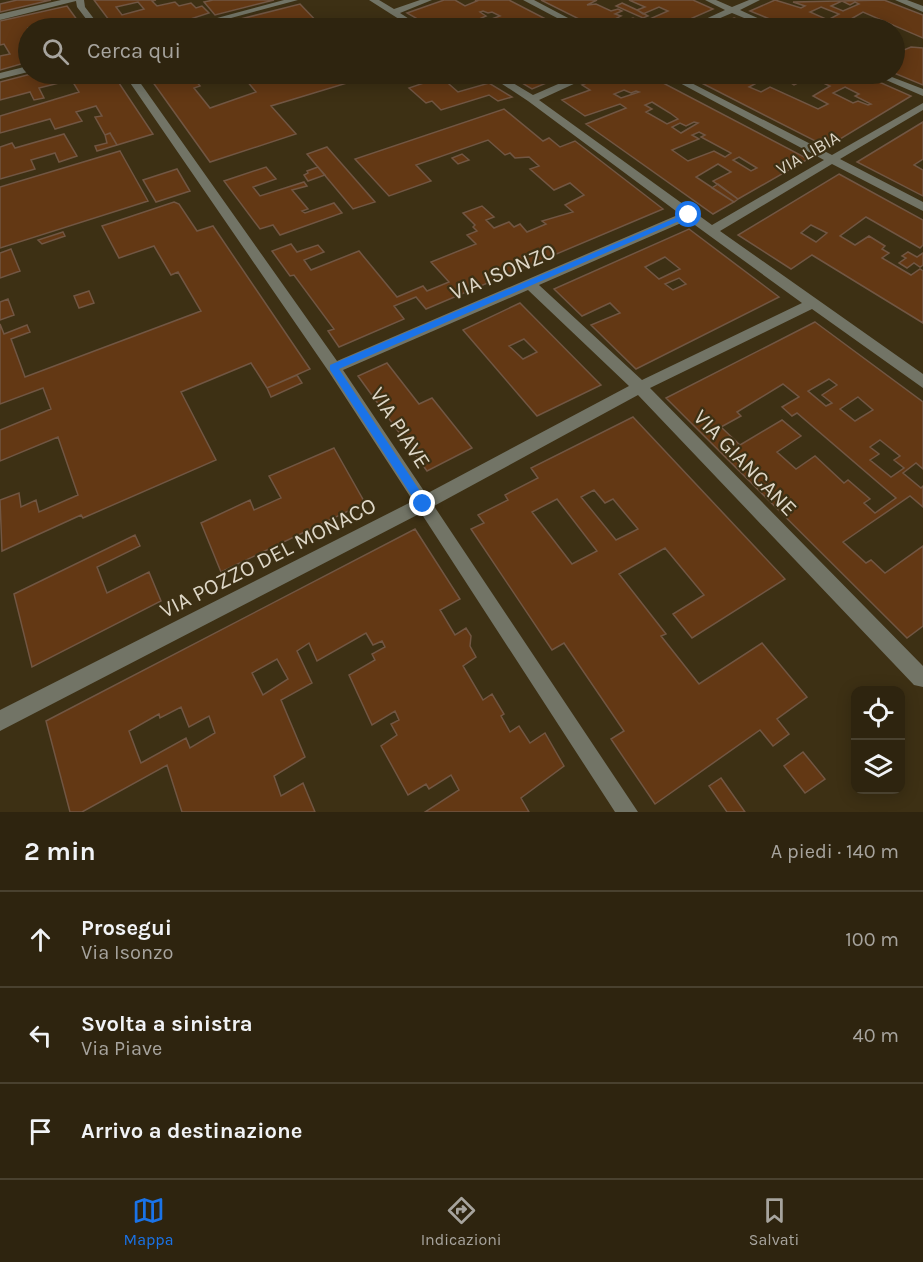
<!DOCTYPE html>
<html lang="it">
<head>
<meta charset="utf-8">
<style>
  :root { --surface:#2e240f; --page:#3a301d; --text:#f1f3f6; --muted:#a7a49e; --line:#49412f; --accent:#1a73e8 }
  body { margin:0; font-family:Karla,sans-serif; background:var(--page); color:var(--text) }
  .controls { position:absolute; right:18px; bottom:18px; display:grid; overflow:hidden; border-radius:12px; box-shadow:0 3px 15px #0003 }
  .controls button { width:54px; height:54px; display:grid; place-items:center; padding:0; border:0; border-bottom:2px solid var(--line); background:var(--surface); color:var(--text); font:30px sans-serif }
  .stop { position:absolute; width:18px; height:18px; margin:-14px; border:4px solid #1a73e8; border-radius:50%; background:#fff }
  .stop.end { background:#1a73e8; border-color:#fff; box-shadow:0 2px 6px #0008 }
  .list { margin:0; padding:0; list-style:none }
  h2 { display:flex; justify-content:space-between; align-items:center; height:78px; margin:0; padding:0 24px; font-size:26px }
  h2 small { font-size:20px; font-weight:400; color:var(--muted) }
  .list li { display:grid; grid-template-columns:39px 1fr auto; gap:18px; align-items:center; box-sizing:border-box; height:96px; padding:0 24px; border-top:2px solid var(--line) }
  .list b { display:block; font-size:22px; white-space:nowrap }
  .list p { margin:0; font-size:20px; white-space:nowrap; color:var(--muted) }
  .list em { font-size:20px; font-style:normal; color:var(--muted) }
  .icon { flex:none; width:33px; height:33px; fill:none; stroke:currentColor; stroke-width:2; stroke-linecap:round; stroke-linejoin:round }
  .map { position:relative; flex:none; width:923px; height:812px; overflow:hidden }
  .search { position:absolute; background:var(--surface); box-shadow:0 3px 15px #0003; left:18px; right:18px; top:18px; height:66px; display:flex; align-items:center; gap:15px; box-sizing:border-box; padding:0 21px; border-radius:33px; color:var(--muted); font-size:22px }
  .sheet { height:366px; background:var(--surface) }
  nav { display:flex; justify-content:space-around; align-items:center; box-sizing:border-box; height:84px; border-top:2px solid var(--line); background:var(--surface); font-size:16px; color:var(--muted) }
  nav a { display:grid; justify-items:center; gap:3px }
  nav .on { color:var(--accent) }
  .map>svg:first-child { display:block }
  .building { fill:#633814; stroke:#715643; stroke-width:1.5; fill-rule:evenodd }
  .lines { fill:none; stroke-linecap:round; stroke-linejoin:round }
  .minor { fill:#727466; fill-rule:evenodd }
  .route { fill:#1a73e8 }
  .labels { text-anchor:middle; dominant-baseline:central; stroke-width:4.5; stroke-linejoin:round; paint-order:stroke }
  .far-street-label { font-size:18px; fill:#ddd6c6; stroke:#3d3014 }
  .street-label { font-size:22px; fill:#ddd6c6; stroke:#3d3014 }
</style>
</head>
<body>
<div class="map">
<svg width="923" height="812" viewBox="0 0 923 812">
  <rect width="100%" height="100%" fill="#3d3014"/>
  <path class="building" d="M17,0H51L0,12V4Z
    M94,0H156L152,1L157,6L175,2L179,6L191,3L196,8L202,6L209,13L163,28H115ZM138,2L144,9L122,15L116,7Z
    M213,0H274L215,15L204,2Z
    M444,0H455L465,6L477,1L475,0H509L563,28H504L489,20L500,16L492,12L488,13L483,11L480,12L486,16L479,19L495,28H433L407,13Z
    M541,0H597L587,5L596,4L611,11L618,9L622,11L615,14L621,16L615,19L622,22L633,18L638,20L626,26L632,28H597Z
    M629,0H693L713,9L672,27L652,18L668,11L659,7L643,14L637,10L645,7Z
    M775,0L801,8L805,6L793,2L884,0L923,15V38L863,12L851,19L860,23L850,28H792L750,11ZM842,1L850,5L855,2L859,4L843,11L831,6ZM821,7L826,9L839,14L828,20L810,12Z
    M622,3L637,10L648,16L643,18L616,6Z
    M300,4L323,28H288L283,23L263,28H205Z
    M67,6L83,28H28V62L0,70V56L10,54L4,44L0,45V21Z
    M734,18L758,28H710Z
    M894,45L904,50L911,47L923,48V85L894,73Z
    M31,74H54L59,83L39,88L44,98L34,100L30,92L0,100V82Z
    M68,74H113L153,134L117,145L110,133L105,135L95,117L102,116L96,106L76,112L82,121L55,129L50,119L0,133V116L79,92Z
    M147,74H190L200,86L194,88L210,108L256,92L241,74H364L367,77L271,106L296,134L210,162Z
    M507,74H568L532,89Z
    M608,74H646L808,159L738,199L713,181L731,172L718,164L696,177L734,202L713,214L586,124L626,108L620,104L585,116L562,100L590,90L582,85ZM624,90L631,93L636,91L639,92L621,98L614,94ZM652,102L670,113L678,119L667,124L646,112L652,109L645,105ZM694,122L698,123L681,133L672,127L680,123L686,126ZM699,132L705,135L701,137L731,153L725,157L714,151L688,161L672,150L699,139L692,135ZM739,157L757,168L751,171L733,160Z
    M684,74H755L752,76L762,80L749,87L761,92L770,87L818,109L828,104L813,96L830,86L810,77L794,85L780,76L777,78L772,75L861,74L911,96L827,147ZM845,87L859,94L855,96L871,104L868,105L858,101L853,103L833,93Z
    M441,77L458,92L489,83L512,97L498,101L489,95L441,110L432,101L426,103L409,88Z
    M504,109L543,141L549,138L560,147L575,141L663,209L426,309L416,297L394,306L404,319L339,347L328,331L334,329L294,275L290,276L272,251L291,244L297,252L318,245L324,252L304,260L311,270L359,251L397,297L423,286L427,291L449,282L431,262L476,244L467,235L477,231L473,227L475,225L463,213L482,206L494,217L486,220L494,228L509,222L514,227L520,224L527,232L546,224L542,221L573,212L565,205L584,195L570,183L554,190L530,169L539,166L529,157L515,158L510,153L505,155L488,140L416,165L431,181L389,196L355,159Z
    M923,122V159L914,165L923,170V196L857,162Z
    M110,133L117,145L97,151L95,146L107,143L105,135Z
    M64,134L77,156L59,162L55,153L31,160L35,169L0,179V147L12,143L15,148Z
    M327,147L375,202L353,209L307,154Z
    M120,151L148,201L0,248V187Z
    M462,154L469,160L458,164L452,158Z
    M266,167L276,179L253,187L260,196L304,182L307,186L292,190L308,209L302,211L305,213L334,203L342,213L280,235L273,225L260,229L224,181Z
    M318,167L325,175L308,181L304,175L308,173L307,171Z
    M177,169L190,191L156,202L143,180Z
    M839,174L923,220V245L920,248L866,217L840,236L855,245L869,236L885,246L882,249L889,253L882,258L911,275L920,269L923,271V323L812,255L791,269L738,235ZM811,225L827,233L816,242L801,233Z
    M718,184L738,199L734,202L712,188Z
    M174,202L179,204L197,231L213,226L310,369L267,388L251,363L181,392L216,460L83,518L81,515L2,551L0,500L19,493L21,507L36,500L39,512L78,495L58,437L0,461V430L51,409L43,388L0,404V324L4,334L27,325L30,332L11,339L25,377L201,311L178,272L171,275L154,246L119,258L102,226Z
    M689,229L779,297L636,369L591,325L620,313L610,303L582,316L554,289ZM665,257L680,269L659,279L645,267ZM679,278L686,284L673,290L665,284Z
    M63,232L65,236L42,244L38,240Z
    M11,249L20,271L0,278V253Z
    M908,252L917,257L923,253V265L920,267L914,263L907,268L899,263L906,258L902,256Z
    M89,291L94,303L79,308L74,296Z
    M8,299L14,315L0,320V302Z
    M520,303L601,385L537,416L463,330ZM524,339L537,352L523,359L509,346Z
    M815,322L923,402V469L916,463L903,473L921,488L923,486V507L910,496L843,542L866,563L871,560L885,573L923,546V626L907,638L666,398ZM829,379L837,385L822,395L832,403L826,406L808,391ZM783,384L799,397L782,407L792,416L797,413L896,498L875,513L864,503L870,499L848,480L844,483L815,456L796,469L777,452L801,436L782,420L740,445L721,427L741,416L737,412ZM858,397L873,410L855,421L840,409ZM880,440L900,456L894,460L904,468L891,477L870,460L879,454L870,447Z
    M387,363L419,404L432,398L472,448L427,471L358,376Z
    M297,375L302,383L271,397L267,388Z
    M633,417L785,579L692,638L673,614L704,595L665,548L619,574L666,634L661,636L699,684L762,643L807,697L777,719L789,734L773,746L760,730L655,804L611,739L624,731L564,643L552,650L471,529L484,523L478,515L508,500L505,495L538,478L531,468ZM594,490L605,503L613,499L638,529L616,540L581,497ZM557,499L597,551L572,564L532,512Z
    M334,448L365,503L221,572L201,523L250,500L254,510L281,498L269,476Z
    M415,529L460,599L440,610L455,635L466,628L471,636L470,646L476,657L463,666L483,700L492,694L504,714L501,716L510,732L519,726L530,743L545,733L564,766L521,798L529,812H425L459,790L451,775L429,789L426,784L408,795L381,746L397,735L391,724L399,720L395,711L372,725L349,675L375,660L372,654L385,647L382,641L373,645L366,633L317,661L309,643L297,651L312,683L281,700L305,757L274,776L281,796L303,783L315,812H182L167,765L82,812H70L46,721ZM277,659L288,679L263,695L252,673ZM181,707L189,727L209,716L215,733L190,748L186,738L141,763L129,731L159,714L160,718Z
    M135,535L140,546L97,567L107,593L149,572L161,601L32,667L14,594Z
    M803,752L825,779L805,793L784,766Z
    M721,778L745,812H727L709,786Z"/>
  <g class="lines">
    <path class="minor" d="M61,0H84L85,7L101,28H93L77,7L76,1L0,20V14Z
      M284,0H298L194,28H180Z
      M369,0H379L394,9L420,0H432L400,13L423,28H413Z
      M523,0H534L587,28H576Z
      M705,0H716L732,7L749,0H760L740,10L779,28H768L732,13L697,28H686L725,10Z
      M895,0H907L923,6V12Z
      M28,66V72L0,79V73Z
      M124,74H134L337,361L680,214L528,101L487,74H498L533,95L581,74H593L591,76L539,100L712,225L824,160L663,74H674L832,155L923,103V110L840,159L923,202V211L832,164L720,231L923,374V388L812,309L650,388L923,666V687L914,685L638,395L434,506L638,812H615L421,513L0,731V710L413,501L329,372ZM688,220L802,303L642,380L539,285ZM528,290L629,386L426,494L343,370Z
      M872,74H884L923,89V96Z"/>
  </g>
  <path class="route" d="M687,213L693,215L339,369L426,500V507H419L330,370V365Z"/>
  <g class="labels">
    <g class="far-street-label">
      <text transform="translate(808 153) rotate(-30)">VIA LIBIA</text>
    </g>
    <g class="street-label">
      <text transform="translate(503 272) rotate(-23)">VIA ISONZO</text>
      <text transform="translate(400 428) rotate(57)">VIA PIAVE</text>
      <text transform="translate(745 463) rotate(46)">VIA GIANCANE</text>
      <text transform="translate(268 558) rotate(-27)">VIA POZZO DEL MONACO</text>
    </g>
  </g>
</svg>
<div class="controls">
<button><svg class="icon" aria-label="locate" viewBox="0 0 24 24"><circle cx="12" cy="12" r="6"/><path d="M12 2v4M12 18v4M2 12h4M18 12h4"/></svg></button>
<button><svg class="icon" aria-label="layers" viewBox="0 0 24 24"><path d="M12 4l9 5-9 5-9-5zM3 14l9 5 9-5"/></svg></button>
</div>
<div class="stop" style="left:689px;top:215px"></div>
<div class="stop end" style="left:423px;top:504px"></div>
<div class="search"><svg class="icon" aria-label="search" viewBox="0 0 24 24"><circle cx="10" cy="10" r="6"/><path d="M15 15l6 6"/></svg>Cerca qui</div>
</div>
<section class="sheet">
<h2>2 min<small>A piedi · 140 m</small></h2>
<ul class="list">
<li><svg class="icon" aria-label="ahead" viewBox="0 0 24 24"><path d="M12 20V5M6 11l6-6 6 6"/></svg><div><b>Prosegui</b><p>Via Isonzo</p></div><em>100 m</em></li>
<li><svg class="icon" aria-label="left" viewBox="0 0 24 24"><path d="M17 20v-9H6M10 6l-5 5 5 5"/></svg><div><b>Svolta a sinistra</b><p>Via Piave</p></div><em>40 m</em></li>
<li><svg class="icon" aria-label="arrive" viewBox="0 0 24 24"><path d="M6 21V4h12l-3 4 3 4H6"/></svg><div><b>Arrivo a destinazione</b></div></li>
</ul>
</section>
<nav>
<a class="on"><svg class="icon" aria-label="map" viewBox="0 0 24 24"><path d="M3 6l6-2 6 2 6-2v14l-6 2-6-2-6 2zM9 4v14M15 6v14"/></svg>Mappa</a>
<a><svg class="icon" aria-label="directions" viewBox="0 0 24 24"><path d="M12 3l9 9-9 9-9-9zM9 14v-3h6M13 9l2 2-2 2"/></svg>Indicazioni</a>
<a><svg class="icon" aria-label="saved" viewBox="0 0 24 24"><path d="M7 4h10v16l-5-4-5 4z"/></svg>Salvati</a>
</nav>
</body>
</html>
